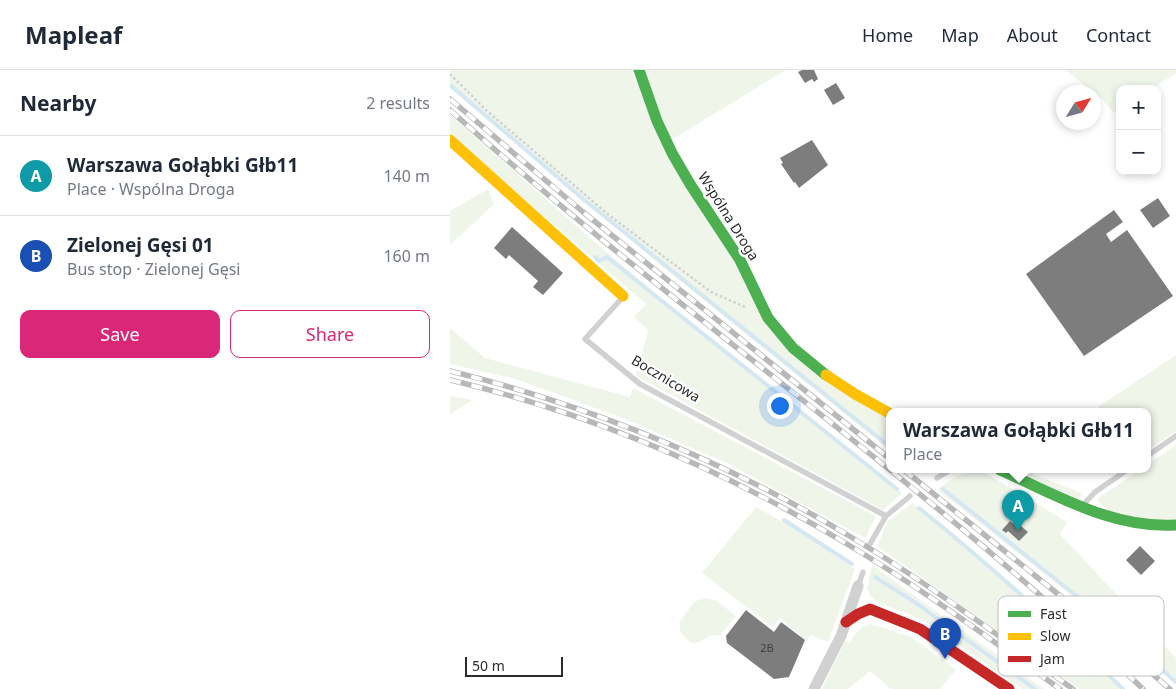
<!DOCTYPE html>
<html lang="en">
<head>
<meta charset="utf-8">
<style>
  :root { --surface:#fff; --page:#f2f2f3; --text:#1f2937; --muted:#747a83; --line:#e0e1e3; --accent:#db2777 }
  body { margin:0; font-family:"Noto Sans",sans-serif; background:var(--page); color:var(--text) }
  .controls { position:absolute; right:15px; top:15px; display:grid; overflow:hidden; border-radius:10px; box-shadow:0 2px 8px #0003 }
  .controls button { width:45px; height:45px; display:grid; place-items:center; padding:0; border:0; border-bottom:1px solid var(--line); background:var(--surface); color:var(--text); font:25px sans-serif }
  .compass { position:absolute; left:606px; top:15px; width:45px; height:45px; border-radius:50%; background:var(--surface); box-shadow:0 2px 8px #0003; rotate:53deg }
  .scale { position:absolute; left:15px; bottom:12px; width:98px; box-sizing:border-box; padding-left:5px; border:2px solid #2c2c2c; border-top:0; font-size:14px; line-height:18px; white-space:nowrap; color:#2c2c2c; -webkit-text-stroke:4px #fff; paint-order:stroke }
  .you { position:absolute; left:329px; top:335px; width:18px; height:18px; margin:-12px; border:4px solid #fff; border-radius:50%; background:#1a73e8; box-shadow:0 0 0 8px #1a73e833 }
  .badge { display:grid; place-items:center; width:32px; height:32px; border-radius:50%; background:var(--accent); color:#fff; font-size:16px; font-weight:700 }
  .pin { position:absolute; translate:-50% -41px; filter:drop-shadow(0 1px 2px #0008) }
  .pin::after { content:''; position:absolute; top:26px; width:18px; height:15px; background:inherit; clip-path:polygon(0 0,100% 0,50% 100%) }
  .popup { position:absolute; left:436px; top:338px; width:265px; height:65px; box-sizing:border-box; display:grid; place-content:center; border-radius:10px; background:var(--surface); filter:drop-shadow(0 1px 4px #0005); font-size:16px; white-space:nowrap; color:var(--muted) }
  .popup b { font-size:19px; color:var(--text) }
  .popup::after { content:''; position:absolute; left:50%; top:100%; margin-left:-10px; border:10px solid transparent; border-top-color:var(--surface) }
  .list { margin:0; padding:0; list-style:none }
  h2 { display:flex; justify-content:space-between; align-items:center; height:65px; margin:0; padding:0 20px; font-size:21px }
  h2 small { font-size:16px; font-weight:400; color:var(--muted) }
  .list li { display:grid; grid-template-columns:32px 1fr auto; gap:15px; align-items:center; box-sizing:border-box; height:80px; padding:0 20px; border-top:1px solid var(--line) }
  .list b { display:block; font-size:19px; white-space:nowrap }
  .list p { margin:0; font-size:16px; white-space:nowrap; color:var(--muted) }
  .list em { font-size:16px; font-style:normal; color:var(--muted) }
  .actions { display:flex; gap:10px; padding:15px 20px }
  .actions a { flex:1; padding:11px 0; border:1px solid var(--accent); border-radius:10px; text-align:center; font-size:18px; color:var(--accent) }
  .actions .main { background:var(--accent); color:#fff }
  .map { position:relative; flex:none; width:726px; height:619px; overflow:hidden }
  header { display:flex; align-items:center; gap:30px; box-sizing:border-box; height:70px; padding:0 25px; background:var(--surface); border-bottom:1px solid var(--line) }
  header strong { font-size:24px }
  nav { display:flex; gap:28px; margin-inline-start:auto; font-size:18px }
  main { display:flex }
  aside { flex:1; background:var(--surface) }
  .map>svg:first-child { display:block }
  .green { fill:#f0f5ea }
  .lines { fill:none; stroke-linecap:round; stroke-linejoin:round }
  .stream { stroke:#d4e7f3; stroke-width:4 }
  .building { fill:#7d7d7d }
  .path { stroke:#d1d1d1; stroke-width:2.5; stroke-dasharray:2.5 2.5; stroke-linecap:butt }
  .lane { stroke:#d1d1d1; stroke-width:5.5 }
  .street { stroke:#d1d1d1; stroke-width:11 }
  .fast { stroke:#4caf50; stroke-width:11 }
  .slow { stroke:#ffc107; stroke-width:11 }
  .jam { stroke:#c62828; stroke-width:11 }
  .rail-casing { stroke:#b8b8b8; stroke-width:5.5 }
  .rail { stroke:#fff; stroke-width:4; stroke-dasharray:11; stroke-linecap:butt }
  .labels { text-anchor:middle; dominant-baseline:central; stroke-width:5; stroke-linejoin:round; paint-order:stroke }
  .number-label { font-size:11px; fill:#404040 }
  .street-label { font-size:14px; fill:#2c2c2c; stroke:#fff }
  .key { fill:#fff; stroke:#c0c0c0; stroke-width:1 }
  .key-label { font-size:14px; fill:#2c2c2c }
</style>
</head>
<body>
<header>
<strong>Mapleaf</strong>
<nav><a>Home</a><a>Map</a><a>About</a><a>Contact</a></nav>
</header>
<main>
<aside>
<h2>Nearby<small>2 results</small></h2>
<ul class="list">
<li><span class="badge" style="background:#0f9aa8">A</span><div><b>Warszawa Gołąbki Głb11</b><p>Place · Wspólna Droga</p></div><em>140 m</em></li>
<li><span class="badge" style="background:#1a4fb4">B</span><div><b>Zielonej Gęsi 01</b><p>Bus stop · Zielonej Gęsi</p></div><em>160 m</em></li>
</ul>
<div class="actions"><a class="main">Save</a><a>Share</a></div>
</aside>
<div class="map">
<svg width="726" height="619" viewBox="0 0 726 619">
  <rect width="100%" height="100%" fill="#fff"/>
  <path class="green" d="M0,0H181L285,189L319,257L439,349V380L207,192L0,17Z
    M193,0H336L221,70Z
    M612,0H726V3L702,19H670V39L664,43L651,28L618,2Z
    M0,45L141,169L318,318L452,423L433,440L186,306L198,260L184,247L196,234L48,107L0,63Z
    M38,119L44,134L0,175V141Z
    M0,258L35,288L180,327L183,318L426,446L415,468L277,393L175,349L66,309L0,294Z
    M726,285V361L697,381V342H651L648,337Z
    M0,326L23,330L0,344Z
    M726,375V450C701,450 662,451 647,429L690,400H697V395Z
    M525,400H530L617,452L610,464L726,588V614L645,544L488,420C499,409 511,403 525,400Z
    M561,400H574L633,424L625,429Z
    M463,433L629,572L675,619H630L427,476L438,451Z
    M306,437L349,461L405,499L378,572L360,565L357,571L330,548L323,557L252,503Z
    M422,495L594,619H572L476,552L454,542L428,533L420,526L417,517L419,516V506Z
    M254,528L267,531L286,546L270,566C256,562 254,575 241,573L231,563L229,553L244,532Z
    M421,554L461,567L506,600L490,619H441L420,601L398,619H372L395,571L400,573C405,563 410,556 421,554Z"/>
  <g class="lines">
    <path class="stream" d="M0,15L133,129L439,376
      M145,187L149,191L157,187L447,419
      M470,400L471,401
      M493,419L634,532L726,612
      M469,438C540,495 607,556 673,619
      M334,450L402,494
      M425,507L466,533L585,619"/>
  </g>
  <path class="building" d="M352,0H364L368,9L364,12L362,9L355,13L348,2Z
    M386,13L395,28L383,35L374,20Z
    M362,70L378,95L349,118L345,112L344,113L331,94L333,93L330,88Z
    M708,128L720,146L703,158L690,140Z
    M664,140L673,152L656,164L661,172L677,160L723,226L634,286L576,204Z
    M62,157L113,203L93,225L83,217L88,211L59,185L56,189L44,178Z
    M560,451L564,454L566,452L578,462L569,471L558,461L556,463L552,460Z
    M690,476L705,491L691,505L676,490Z
    M296,540L324,562L331,552L355,570L339,607L324,609L277,573L276,566Z"/>
  <g class="lines">
    <path class="path" d="M0,4L37,41L160,146L261,222L295,237"/>
    <path class="lane" d="M172,228L135,269L190,314L436,446
      M697,386L726,366
      M487,408L500,400
      M633,435L645,422L677,400
      M420,474L436,446L460,426
      M408,516L413,502"/>
    <path class="street" d="M364,619L391,566L408,516"/>
    <path class="fast" d="M189,0L207,51L222,83L240,114L290,190L318,248L343,278L376,305
      M550,400C607,425 662,459 726,455"/>
    <path class="slow" d="M0,70L173,226
      M376,305L405,324L439,343"/>
    <path class="jam" d="M396,552L408,544L420,539L470,559L559,619"/>
    <g class="rail-casing">
      <path id="rail" d="M0,29L133,142L439,388
        M0,40C224,241 475,411 693,619
        M0,301C141,336 277,392 401,467C478,513 550,567 623,619
        M0,310C139,343 274,400 397,474C471,518 540,569 610,619
        M454,400L619,533L720,619"/>
    </g>
    <use href="#rail" class="rail"/>
  </g>
  <g class="labels">
    <g class="number-label">
      <text x="317" y="577">2B</text>
    </g>
    <g class="street-label">
      <text transform="translate(279 146) rotate(58)">Wspólna Droga</text>
      <text transform="translate(216 308) rotate(31)">Bocznicowa</text>
    </g>
  </g>
  <rect x="548" y="526" width="166" height="80" rx="8" class="key"/>
  <rect x="558" y="541" width="23" height="6" fill="#4caf50"/>
  <rect x="558" y="563" width="23" height="7" fill="#ffc107"/>
  <rect x="558" y="586" width="23" height="6" fill="#c62828"/>
  <g class="key-label">
    <text x="590" y="549">Fast</text>
    <text x="590" y="571">Slow</text>
    <text x="590" y="594">Jam</text>
  </g>
</svg>
<div class="controls">
<button>+</button>
<button>−</button>
</div>
<svg class="compass" viewBox="-18 -18 36 36"><path d="M0-13l5 13h-10z" fill="#e53935"/><path d="M0 13l5-13h-10z" fill="#747a83"/></svg>
<div class="scale">50 m</div>
<div class="you"></div>
<div class="pin badge" style="left:568px;top:461px;background:#0f9aa8">A</div>
<div class="popup"><b>Warszawa Gołąbki Głb11</b>Place</div>
<div class="pin badge" style="left:495px;top:589px;background:#1a4fb4">B</div>
</div>
</main>
</body>
</html>
